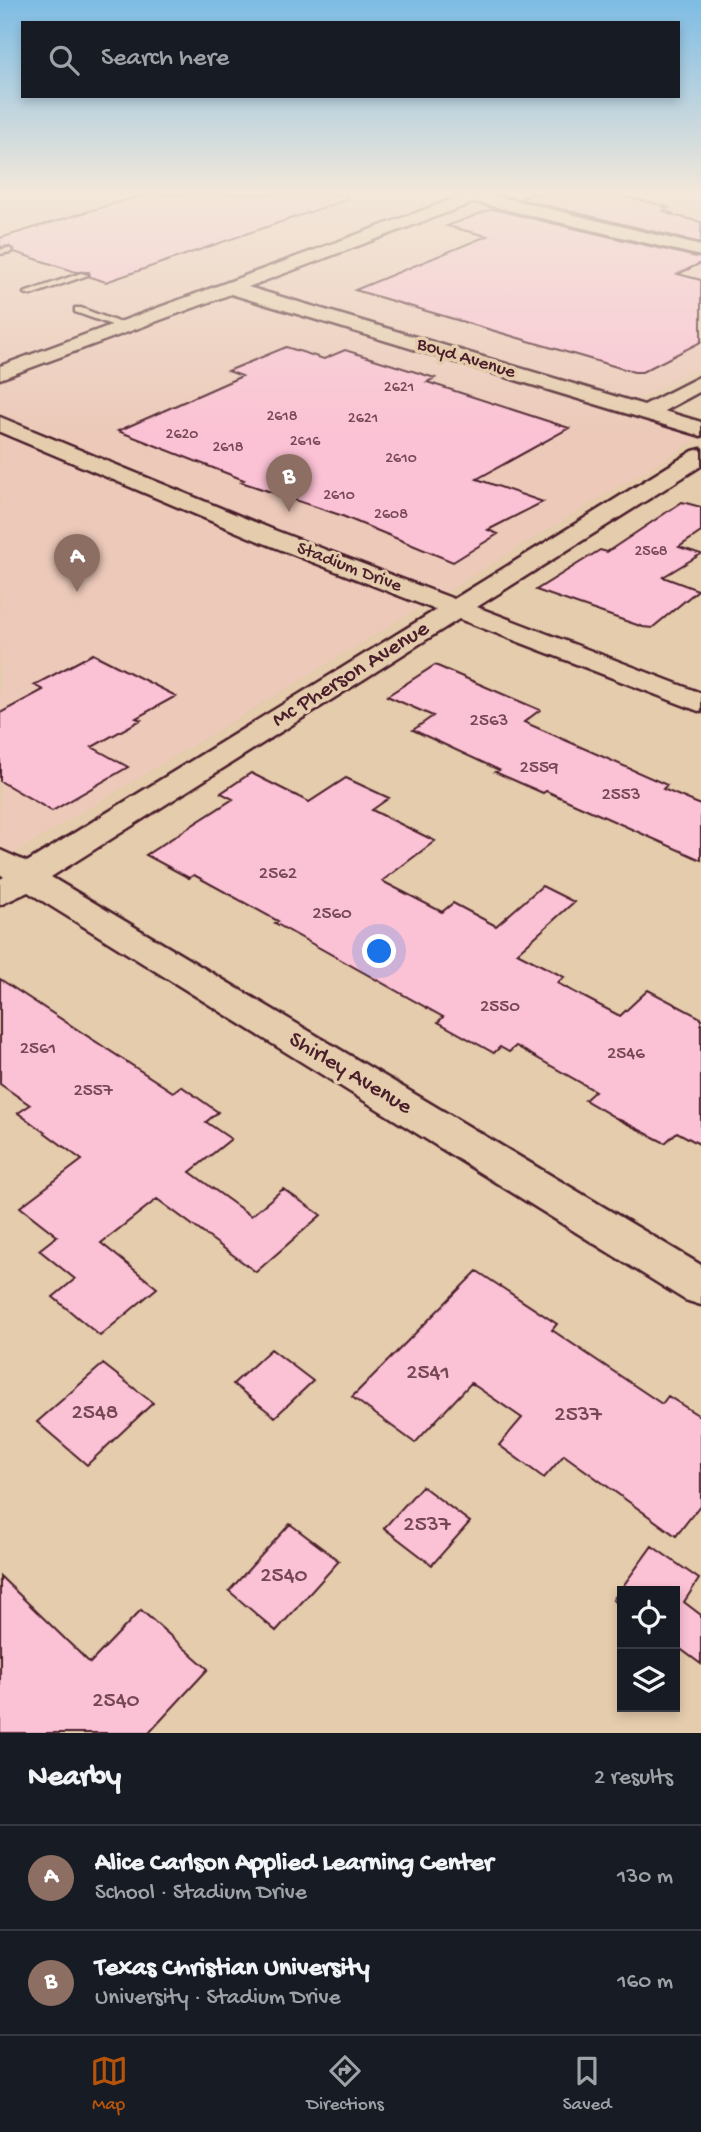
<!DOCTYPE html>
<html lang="en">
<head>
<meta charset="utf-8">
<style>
  :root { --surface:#171b24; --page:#242831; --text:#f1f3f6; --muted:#9ea1a6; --line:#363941; --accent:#b45309 }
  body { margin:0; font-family:"Gochi Hand",sans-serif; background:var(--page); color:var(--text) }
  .controls { position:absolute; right:21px; bottom:21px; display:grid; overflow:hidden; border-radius:0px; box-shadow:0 4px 10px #0003 }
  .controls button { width:63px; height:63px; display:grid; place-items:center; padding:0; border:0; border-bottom:2px solid var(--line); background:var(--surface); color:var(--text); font:35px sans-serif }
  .you { position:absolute; left:380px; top:952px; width:24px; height:24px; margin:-18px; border:5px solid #fff; border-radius:50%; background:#1a73e8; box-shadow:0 0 0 10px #1a73e833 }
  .badge { display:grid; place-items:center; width:46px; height:46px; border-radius:50%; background:var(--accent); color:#fff; font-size:23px; font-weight:700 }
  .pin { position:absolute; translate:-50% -58px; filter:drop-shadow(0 2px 4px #0008) }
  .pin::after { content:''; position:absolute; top:37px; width:24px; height:21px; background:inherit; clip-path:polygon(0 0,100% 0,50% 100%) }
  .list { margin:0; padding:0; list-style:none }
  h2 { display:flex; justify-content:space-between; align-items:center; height:91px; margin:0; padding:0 28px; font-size:30px }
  h2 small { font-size:23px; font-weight:400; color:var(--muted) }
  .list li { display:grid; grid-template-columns:46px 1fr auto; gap:21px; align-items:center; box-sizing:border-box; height:105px; padding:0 28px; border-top:2px solid var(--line) }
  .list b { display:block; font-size:26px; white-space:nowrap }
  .list p { margin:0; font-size:23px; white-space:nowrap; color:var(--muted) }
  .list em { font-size:23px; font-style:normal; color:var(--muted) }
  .icon { flex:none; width:38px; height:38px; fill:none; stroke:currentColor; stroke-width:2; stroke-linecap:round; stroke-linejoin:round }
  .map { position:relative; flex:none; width:701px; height:1733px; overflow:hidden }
  .search { position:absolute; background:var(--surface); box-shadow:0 4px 10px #0003; left:21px; right:21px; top:21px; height:77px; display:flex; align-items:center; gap:18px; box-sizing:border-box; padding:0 24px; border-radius:0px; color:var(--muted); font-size:26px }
  .sheet { height:301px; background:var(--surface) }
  nav { display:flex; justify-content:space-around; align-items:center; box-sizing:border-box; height:98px; border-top:2px solid var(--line); background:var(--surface); font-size:19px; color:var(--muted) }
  nav a { display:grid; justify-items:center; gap:4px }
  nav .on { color:var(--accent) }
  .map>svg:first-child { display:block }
  .built { fill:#ecc9b9 }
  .building { fill:#fbc1d4; stroke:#4a1f2b; stroke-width:2 }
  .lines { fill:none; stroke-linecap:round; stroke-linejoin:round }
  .lane-casing { stroke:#4a1f2b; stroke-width:5 }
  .street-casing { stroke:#4a1f2b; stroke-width:5 }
  .lane { fill:#e5ccad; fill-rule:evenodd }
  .street { fill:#e5ccad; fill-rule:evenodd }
  .labels { text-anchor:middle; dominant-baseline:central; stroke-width:7; stroke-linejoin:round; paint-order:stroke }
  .far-number-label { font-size:16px; fill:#764855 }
  .far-street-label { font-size:19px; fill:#4a1f2b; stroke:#e5ccad }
  .number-label { font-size:19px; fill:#764855 }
  .street-label { font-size:23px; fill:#4a1f2b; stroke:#e5ccad }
  .near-number-label { font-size:23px; fill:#764855 }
</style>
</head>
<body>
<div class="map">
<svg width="701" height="1733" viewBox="0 0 701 1733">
  <rect width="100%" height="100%" fill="#e5ccad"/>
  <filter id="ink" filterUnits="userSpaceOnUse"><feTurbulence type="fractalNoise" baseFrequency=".0143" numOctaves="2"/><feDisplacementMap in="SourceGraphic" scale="14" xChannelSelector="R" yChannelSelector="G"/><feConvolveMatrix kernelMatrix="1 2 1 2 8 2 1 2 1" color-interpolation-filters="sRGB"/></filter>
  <g filter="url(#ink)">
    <path class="built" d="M0,194H701V366L622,409L701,434V437L0,862Z"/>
    <path class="building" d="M146,194H347L348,199L106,282L90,277L89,272H76L14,252L9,246L0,247V238Z
      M532,194H614L665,206L662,207L669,208L663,211L672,213L669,214L701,222V243L520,199Z
      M492,209L701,258V263L678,274L701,280V342L642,372H634L355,290L487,236L447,226Z
      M286,347L324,359L345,350L435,378L427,382L569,428L477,479L543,502L488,530L498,534L453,562L340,515L241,482L244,480L118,431L242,376L228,371Z
      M682,502L701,507V532L679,547L701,554L663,577L698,590L652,628L643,627L536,590L600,550L607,552Z
      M93,654L176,696L136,718L141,720L92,747L128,767L52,811L0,781V713L43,690L34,685Z
      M435,665L540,710L524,722L667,785L663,789L701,805V860L546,791L543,793L495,772L499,770L413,730L433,716L387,696Z
      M251,773L309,802L346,778L389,798L372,810L435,841L382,881L442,912L453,903L496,926L542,886L574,902L517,953L564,977L557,983L620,1016L648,990L701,1018V1145L677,1132L665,1143L616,1118L585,1100L595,1091L516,1046L509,1052L500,1047L494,1053L438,1022L443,1017L275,923L278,921L194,875L189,878L146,855L233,799L221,793Z
      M0,979L173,1092L181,1086L218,1112L206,1122L231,1139L190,1172L251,1216L283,1189L321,1215L256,1272L157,1199L101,1243L157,1288L100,1336L53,1297L75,1279L39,1250L57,1236L20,1207L82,1160L18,1113L30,1105L0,1084Z
      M477,1271L557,1324L552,1330L662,1404L668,1396L701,1417V1504L676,1536L564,1455L544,1478L499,1445L522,1418L471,1383L415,1443L352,1397Z
      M271,1349L313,1381L275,1417L233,1384Z
      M103,1364L153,1403L87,1465L37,1422Z
      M422,1486L470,1522L432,1565L384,1528Z
      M290,1524L339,1561L276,1631L229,1591Z
      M652,1546L699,1579L684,1602L701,1615V1664L675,1645V1591H622V1606L613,1600Z
      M0,1576L90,1663L141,1610L208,1669L149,1733H0Z"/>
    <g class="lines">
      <g class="lane-casing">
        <path id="lane" d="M8,248L12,250L11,252L0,254V250Z
          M81,273L88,275L31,295L24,293Z
          M75,308H81L131,327L123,329L75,312Z"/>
      </g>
      <g class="street-casing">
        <path id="street" d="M467,194H490L701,246V256L475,202L248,287L644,405L701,376V391L664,411L701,422V436L231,294L0,379V366Z
          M0,417L274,530L454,599L693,451L701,449V466L477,607L701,693V712L459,619L51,877L701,1265V1305L685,1300L28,892L0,905V879L4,877L0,874V850L27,862L436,610L256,540L0,432Z"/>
      </g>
      <use href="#lane" class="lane"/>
      <use href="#street" class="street"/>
    </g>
  </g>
  <linearGradient id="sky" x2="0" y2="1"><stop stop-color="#7dbce4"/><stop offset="0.44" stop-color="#f3e8da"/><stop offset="1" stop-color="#f3e8da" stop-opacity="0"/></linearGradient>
  <rect width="701" height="437" fill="url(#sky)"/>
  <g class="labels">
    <g class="far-number-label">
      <text x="399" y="388">2621</text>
      <text x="282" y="417">2618</text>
      <text x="363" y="419">2621</text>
      <text x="182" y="435">2620</text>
      <text x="305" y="442">2616</text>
      <text x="228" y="448">2618</text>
      <text x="401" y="459">2610</text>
      <text x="339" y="496">2610</text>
      <text x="391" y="515">2608</text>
      <text x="651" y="552">2568</text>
    </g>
    <g class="far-street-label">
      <text transform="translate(466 359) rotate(17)">Boyd Avenue</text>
      <text transform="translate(349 568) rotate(21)">Stadium Drive</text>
    </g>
    <g class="number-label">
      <text x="489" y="721">2563</text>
      <text x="539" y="768">2559</text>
      <text x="621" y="795">2553</text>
      <text x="278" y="874">2562</text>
      <text x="332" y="914">2560</text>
      <text x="500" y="1007">2550</text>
      <text x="38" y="1049">2561</text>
      <text x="626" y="1054">2546</text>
      <text x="93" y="1091">2557</text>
    </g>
    <g class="street-label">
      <text transform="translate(351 675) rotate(-32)">Mc Pherson Avenue</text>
      <text transform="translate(350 1074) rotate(31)">Shirley Avenue</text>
    </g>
    <g class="near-number-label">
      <text x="428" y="1373">2541</text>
      <text x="95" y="1413">2548</text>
      <text x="578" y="1415">2537</text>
      <text x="427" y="1525">2537</text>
      <text x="284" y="1576">2540</text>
      <text x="116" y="1701">2540</text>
    </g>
  </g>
</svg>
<div class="controls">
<button><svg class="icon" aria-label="locate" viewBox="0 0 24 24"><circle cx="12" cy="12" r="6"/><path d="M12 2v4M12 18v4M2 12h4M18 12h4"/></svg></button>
<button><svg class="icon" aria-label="layers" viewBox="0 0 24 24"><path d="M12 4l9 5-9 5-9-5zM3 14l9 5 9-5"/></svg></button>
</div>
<div class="you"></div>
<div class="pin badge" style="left:77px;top:592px;background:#8d6e63">A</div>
<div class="pin badge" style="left:289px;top:512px;background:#8d6e63">B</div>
<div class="search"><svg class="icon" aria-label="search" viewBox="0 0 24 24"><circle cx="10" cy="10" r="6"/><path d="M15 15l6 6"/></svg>Search here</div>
</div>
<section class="sheet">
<h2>Nearby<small>2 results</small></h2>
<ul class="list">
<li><span class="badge" style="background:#8d6e63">A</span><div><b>Alice Carlson Applied Learning Center</b><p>School · Stadium Drive</p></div><em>130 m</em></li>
<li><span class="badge" style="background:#8d6e63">B</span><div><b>Texas Christian University</b><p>University · Stadium Drive</p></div><em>160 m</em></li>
</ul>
</section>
<nav>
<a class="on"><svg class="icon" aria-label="map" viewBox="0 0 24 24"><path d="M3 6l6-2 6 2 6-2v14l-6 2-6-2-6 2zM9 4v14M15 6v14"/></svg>Map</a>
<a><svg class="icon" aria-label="directions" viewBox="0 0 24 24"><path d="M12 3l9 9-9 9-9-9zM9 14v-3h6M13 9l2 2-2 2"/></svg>Directions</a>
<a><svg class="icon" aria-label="saved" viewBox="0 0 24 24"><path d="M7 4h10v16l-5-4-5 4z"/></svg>Saved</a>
</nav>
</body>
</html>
